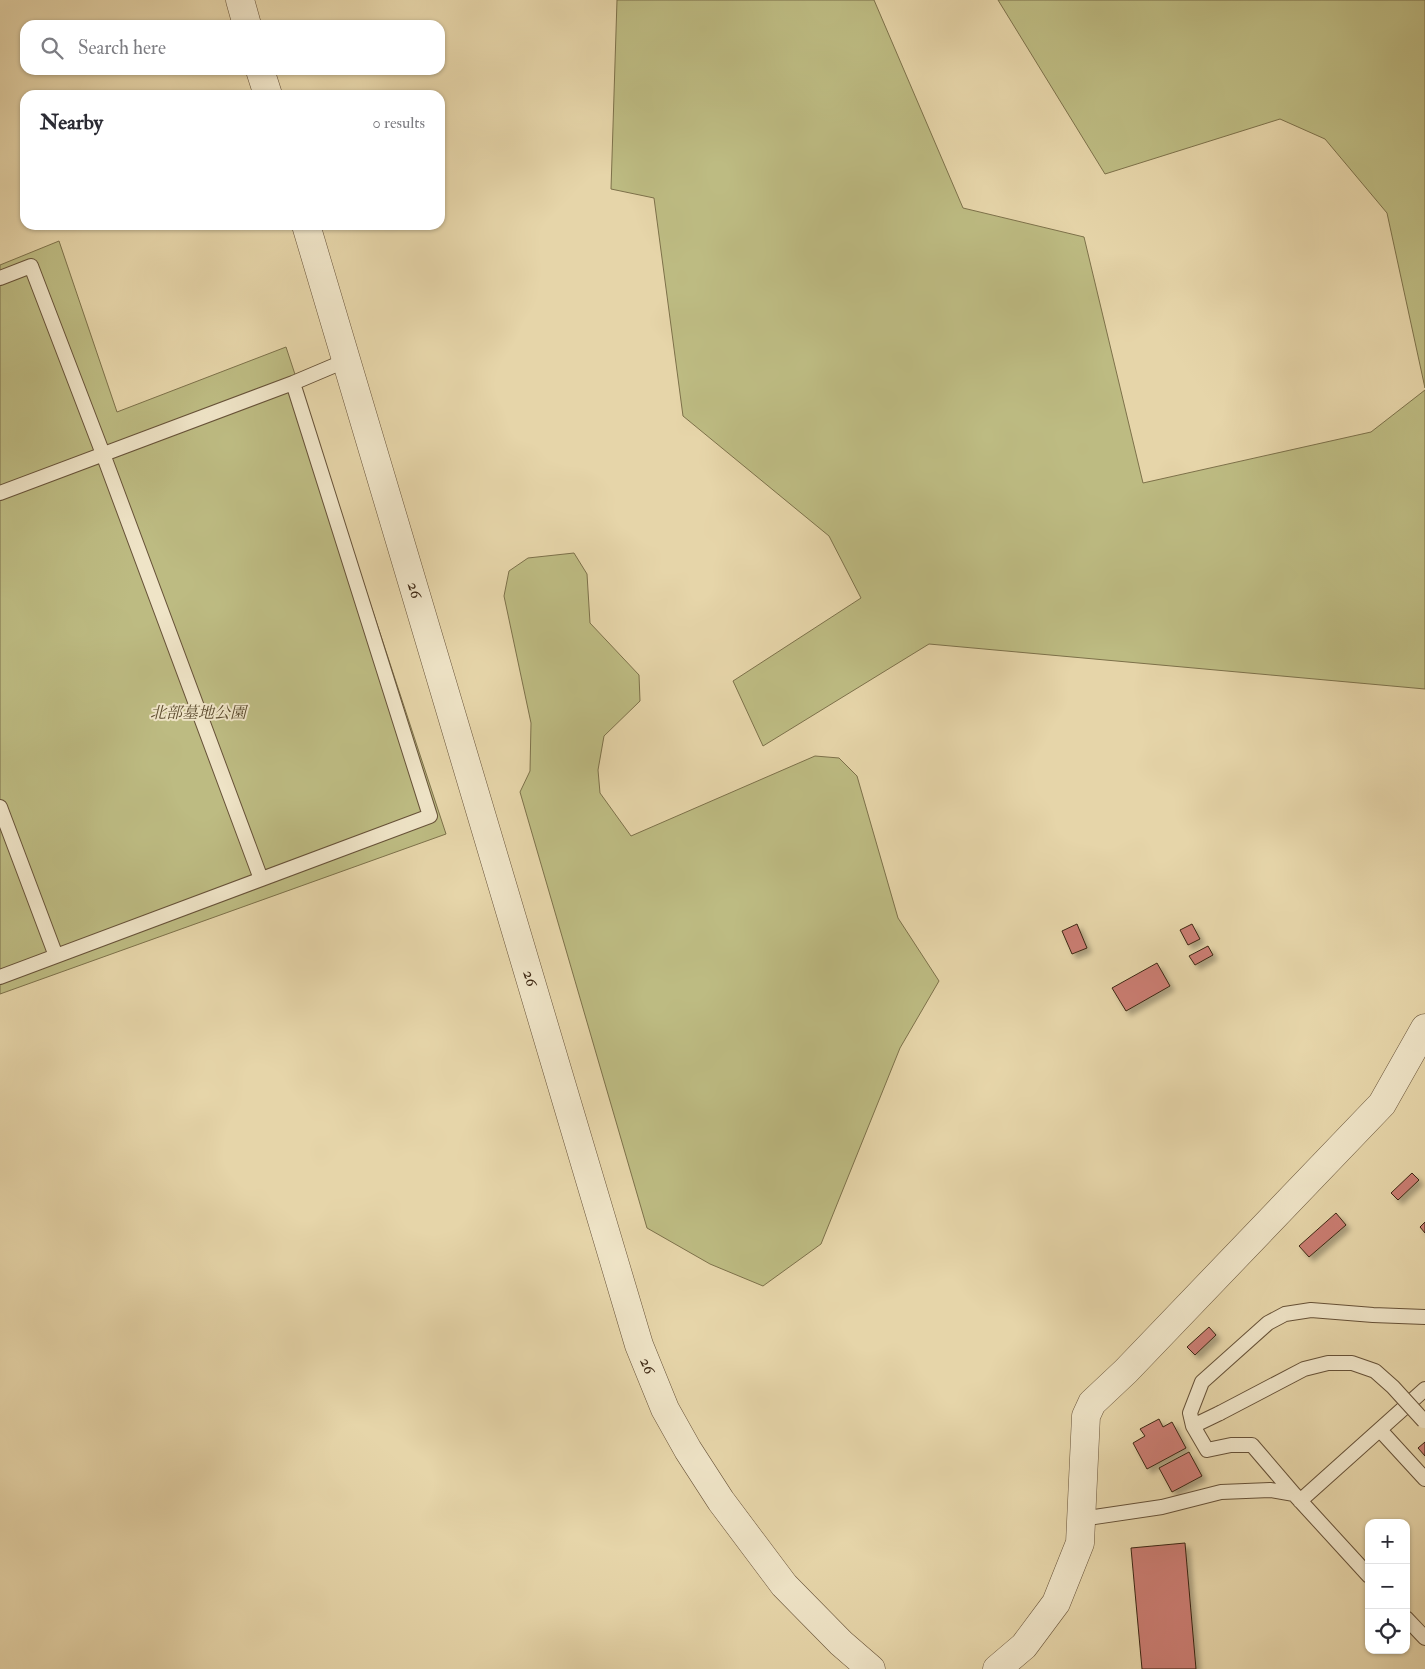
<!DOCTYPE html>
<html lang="en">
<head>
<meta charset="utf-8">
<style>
  :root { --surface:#fff; --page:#f2f2f3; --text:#2b2b33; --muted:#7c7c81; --line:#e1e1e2 }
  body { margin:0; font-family:"IM FELL Double Pica","Noto Serif JP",serif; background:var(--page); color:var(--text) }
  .controls { position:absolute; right:15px; bottom:15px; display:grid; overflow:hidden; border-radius:10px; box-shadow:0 1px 4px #0004 }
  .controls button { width:45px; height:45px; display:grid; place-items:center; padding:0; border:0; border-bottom:1px solid var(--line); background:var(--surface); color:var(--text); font:25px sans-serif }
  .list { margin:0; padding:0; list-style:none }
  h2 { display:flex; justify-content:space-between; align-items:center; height:65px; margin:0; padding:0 20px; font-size:21px }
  h2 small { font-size:16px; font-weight:400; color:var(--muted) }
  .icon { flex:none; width:28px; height:28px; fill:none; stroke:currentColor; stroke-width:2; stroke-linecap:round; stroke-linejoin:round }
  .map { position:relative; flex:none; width:1425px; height:1669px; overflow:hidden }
  .search { position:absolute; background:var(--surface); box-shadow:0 1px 4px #0004; left:20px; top:20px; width:425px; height:55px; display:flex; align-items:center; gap:12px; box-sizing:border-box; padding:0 18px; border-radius:15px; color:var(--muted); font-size:19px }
  .panel { position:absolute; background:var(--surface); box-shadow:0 1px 4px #0004; left:20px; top:90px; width:425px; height:140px; border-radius:15px }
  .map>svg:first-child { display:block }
  .green { fill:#bdbb82; stroke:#7d714a }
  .building { fill:#ca7d72; stroke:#3d2713; filter:url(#shadow) }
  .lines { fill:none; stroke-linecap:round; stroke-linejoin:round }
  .service-casing { stroke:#675238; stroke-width:16 }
  .minor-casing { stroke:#675238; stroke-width:29 }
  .tertiary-casing { stroke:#675238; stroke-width:29 }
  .service { stroke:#efe4c7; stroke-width:14 }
  .minor { stroke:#efe4c7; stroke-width:28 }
  .tertiary { stroke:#efe4c7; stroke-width:28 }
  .service-bridge-casing { stroke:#675238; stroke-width:16; stroke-linecap:butt }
  .service-bridge { stroke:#efe4c7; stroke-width:14 }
  .labels { text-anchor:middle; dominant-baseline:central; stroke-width:4; stroke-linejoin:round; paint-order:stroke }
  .street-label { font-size:16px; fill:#3d2713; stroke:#efe4c7 }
  .park-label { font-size:16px; font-style:italic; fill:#5d4c2f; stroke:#efe4c7 }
</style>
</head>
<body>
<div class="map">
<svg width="1425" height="1669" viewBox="0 0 1425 1669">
  <defs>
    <filter id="shadow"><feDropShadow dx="4.5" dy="4.5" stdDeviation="2.5" flood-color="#0004"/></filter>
  </defs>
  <rect width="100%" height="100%" fill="#e6d5a9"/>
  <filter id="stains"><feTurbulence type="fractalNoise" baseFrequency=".004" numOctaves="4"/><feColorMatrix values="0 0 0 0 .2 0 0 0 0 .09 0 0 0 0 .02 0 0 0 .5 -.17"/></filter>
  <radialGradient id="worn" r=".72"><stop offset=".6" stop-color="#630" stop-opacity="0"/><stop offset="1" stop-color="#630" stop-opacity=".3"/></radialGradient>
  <path class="green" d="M617,0H874L963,208L1084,237L1143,483L1371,432L1425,390V689L929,644L763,746L733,681L861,598L829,536L683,416L654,198L611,189Z
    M998,0H1425V388L1387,213L1325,139L1280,119L1105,174Z
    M59,241L117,412L286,347L446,834L0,994V265Z
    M574,553L587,574L590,623L639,675L640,701L604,736L598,770L600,793L631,836L815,756L839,758L857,776L898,918L939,981L900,1048L821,1244L763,1286L710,1264L647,1228L520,792L530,771L531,723L504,596L509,571L528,558Z"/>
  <path class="building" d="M1077,924L1087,948L1072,954L1062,931Z
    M1192,924L1200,939L1188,945L1180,930Z
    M1208,946L1213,955L1195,965L1189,956Z
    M1157,963L1170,986L1126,1011L1112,988Z
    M1412,1173L1419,1180L1398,1200L1391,1193Z
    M1336,1213L1346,1225L1309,1257L1299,1246Z
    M1425,1222V1233L1420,1227Z
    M1209,1327L1216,1335L1195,1355L1187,1347Z
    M1159,1419L1163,1427L1172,1422L1186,1448L1147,1469L1133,1443L1145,1436L1140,1429Z
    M1425,1442V1456L1418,1448Z
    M1189,1452L1202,1476L1172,1492L1159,1468Z
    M1185,1543L1196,1669H1142L1131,1548Z"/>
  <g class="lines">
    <g class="service-casing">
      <path id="service" d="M0,278L31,266L103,454L261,879
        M0,493L293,383L345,361
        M0,807L56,956
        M0,977L430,816L293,383
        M1220,1413L1193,1426L1207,1450L1231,1445H1252L1294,1494
        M1193,1426L1190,1413L1202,1382L1268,1323L1285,1314L1311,1310L1373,1315L1425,1317
        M1380,1430L1425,1479
        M1300,1501L1425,1389
        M1081,1519L1162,1507L1221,1492L1270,1490L1294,1494L1369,1576
        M1406,1618L1425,1638"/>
    </g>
    <g class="minor-casing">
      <path id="minor" d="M997,1669L1024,1646L1056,1603L1080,1543L1086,1416L1092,1403L1126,1371L1382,1104L1425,1028"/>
    </g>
    <g class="tertiary-casing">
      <g id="tertiary">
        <path d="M240,0L247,25"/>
        <path d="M260,70L268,95"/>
        <path id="s1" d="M306,225L639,1345L665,1409L688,1450L721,1501L784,1585L841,1643L871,1669"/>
      </g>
    </g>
    <use href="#service" class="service"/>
    <use href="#minor" class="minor"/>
    <use href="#tertiary" class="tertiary"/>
    <g class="service-bridge-casing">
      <path id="service-bridge" d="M1220,1413L1304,1369L1328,1363H1352L1375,1371L1393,1387L1424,1421"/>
    </g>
    <use href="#service-bridge" class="service-bridge"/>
  </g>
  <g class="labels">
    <g class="street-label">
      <text stroke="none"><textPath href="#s1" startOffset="381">26</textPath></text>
      <text stroke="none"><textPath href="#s1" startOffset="786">26</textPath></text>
      <text stroke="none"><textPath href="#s1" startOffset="1191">26</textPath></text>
    </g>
    <g class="park-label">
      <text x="198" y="713">北部墓地公園</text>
    </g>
  </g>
  <rect width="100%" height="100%" filter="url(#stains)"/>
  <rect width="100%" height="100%" fill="url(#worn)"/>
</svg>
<div class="controls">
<button>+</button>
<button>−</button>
<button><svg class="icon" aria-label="locate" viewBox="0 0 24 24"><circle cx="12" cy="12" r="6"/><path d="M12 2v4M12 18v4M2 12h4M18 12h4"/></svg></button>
</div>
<div class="search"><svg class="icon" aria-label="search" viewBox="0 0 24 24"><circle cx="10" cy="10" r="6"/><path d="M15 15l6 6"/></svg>Search here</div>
<section class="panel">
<h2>Nearby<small>0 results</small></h2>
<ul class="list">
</ul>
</section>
</div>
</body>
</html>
